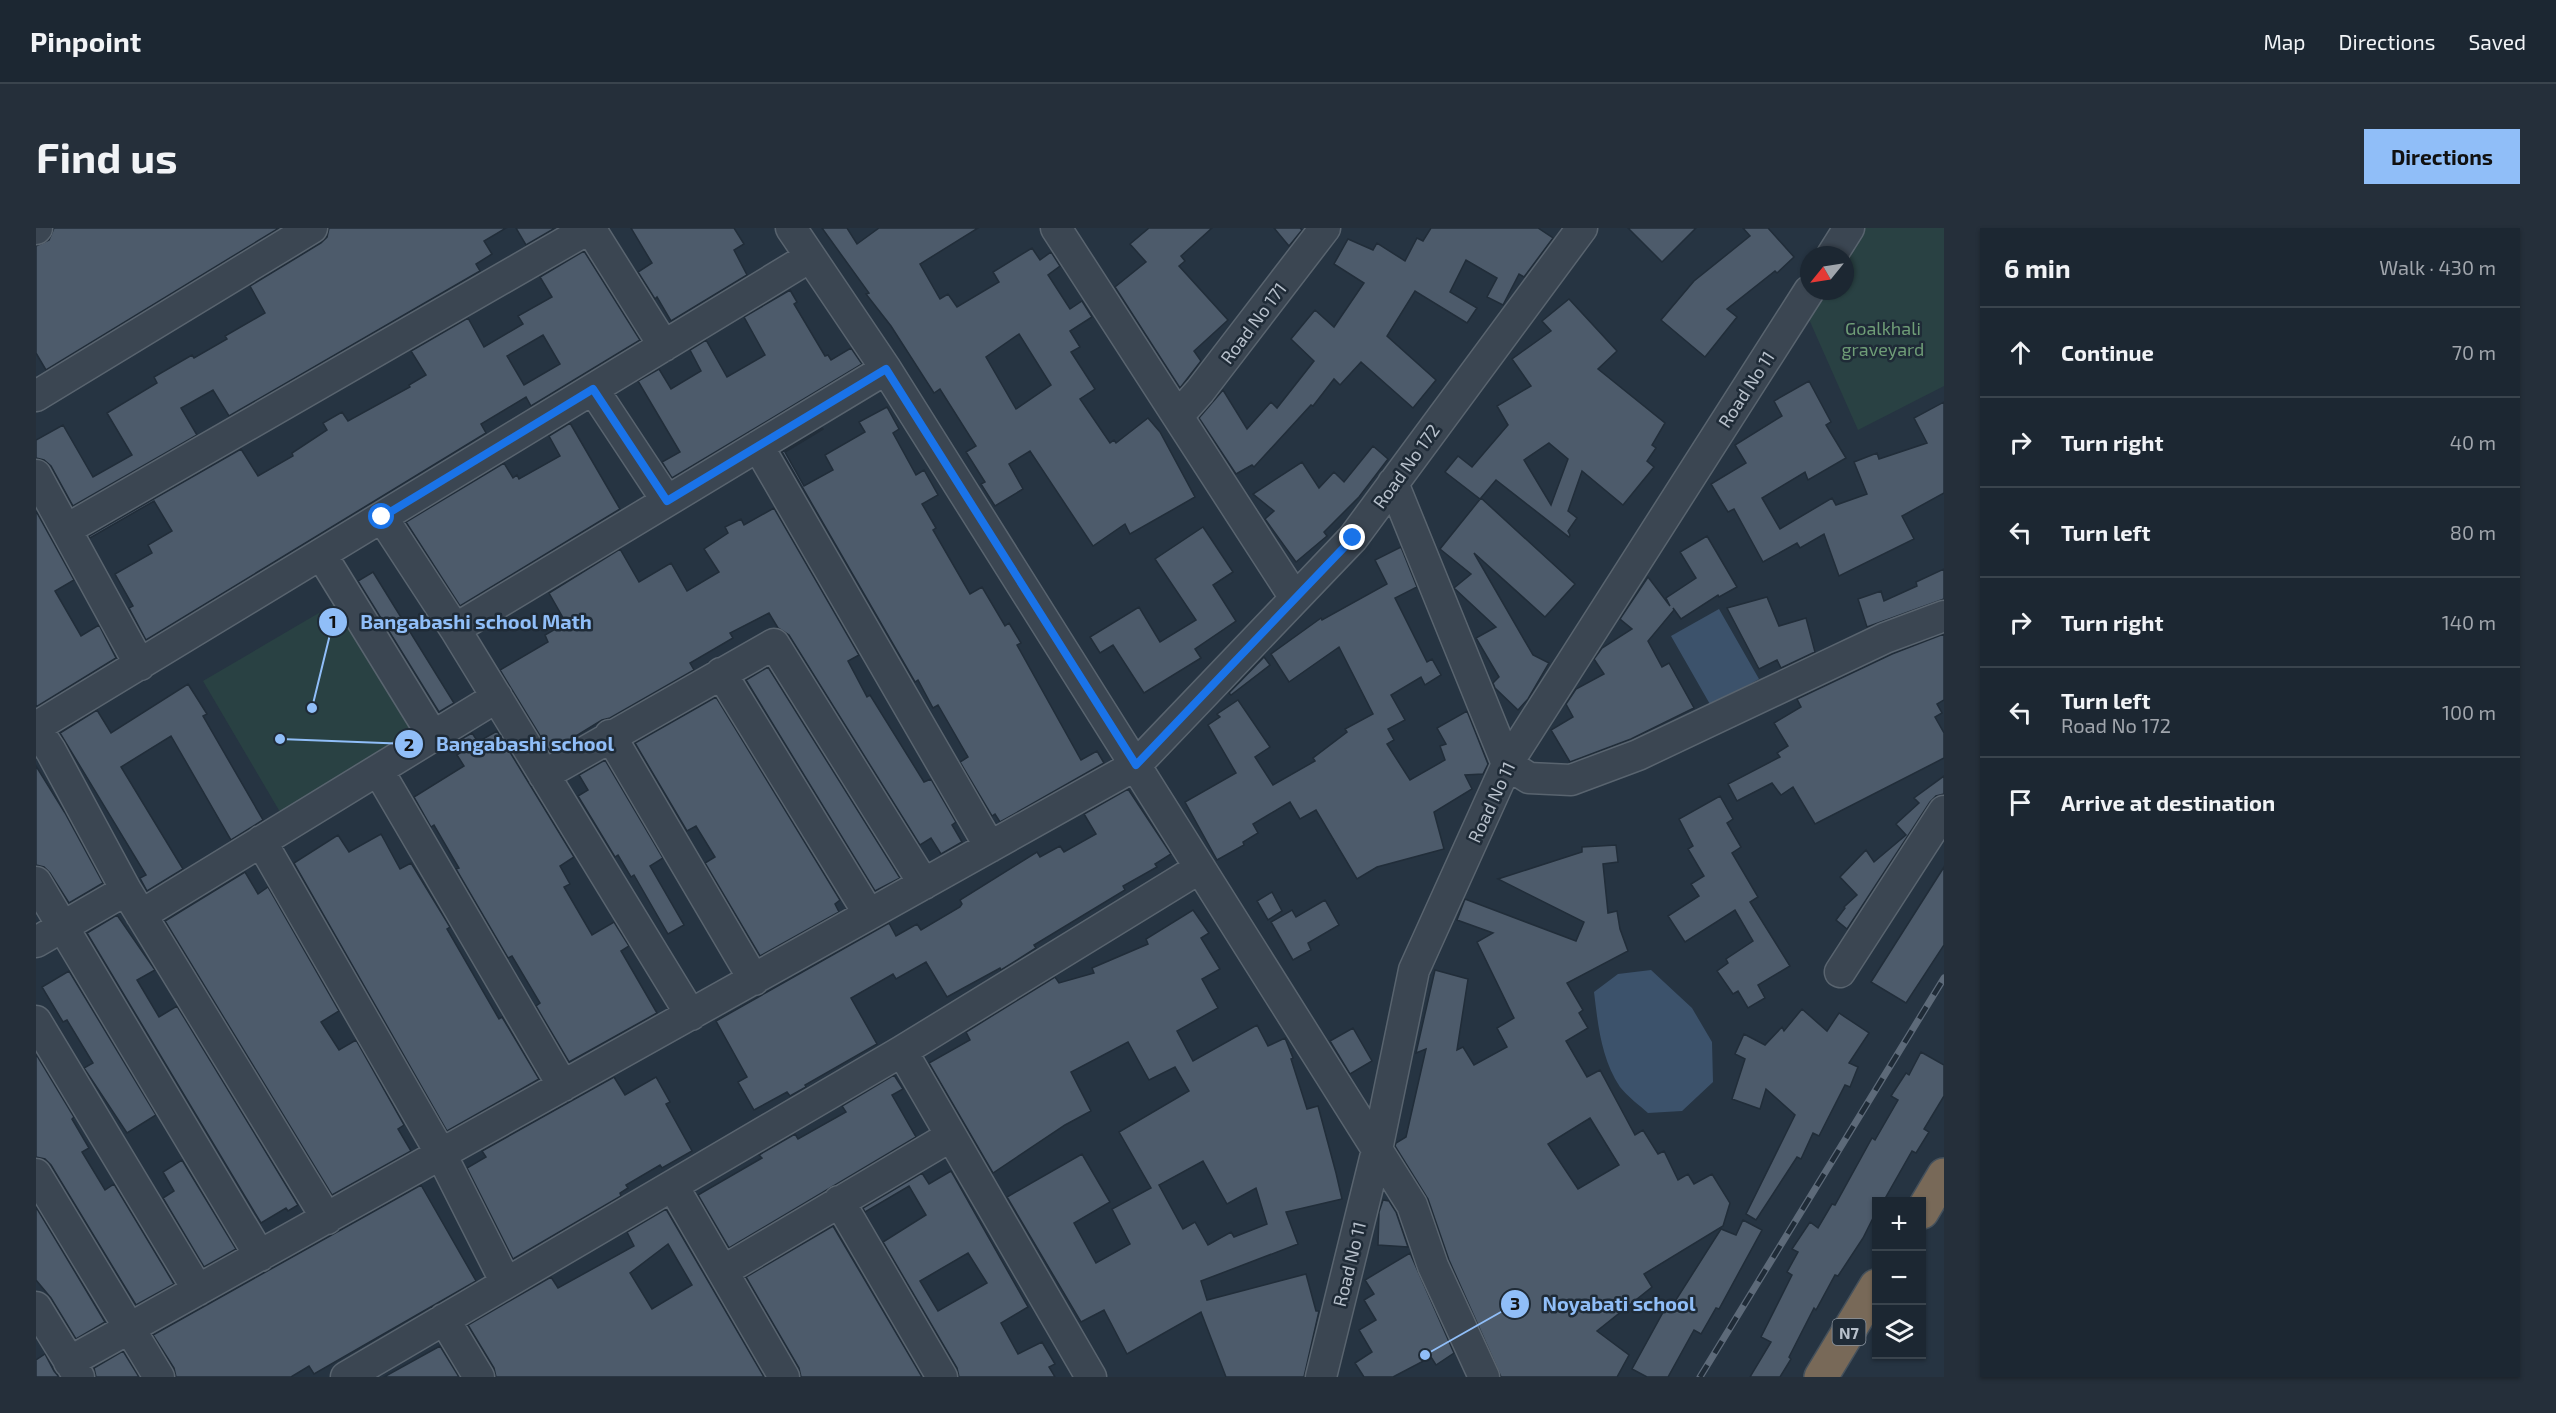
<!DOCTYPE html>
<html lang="en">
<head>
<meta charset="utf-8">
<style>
  :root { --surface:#1c2732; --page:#252f3a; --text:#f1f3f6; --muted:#a0a5ac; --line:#3a444d; --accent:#90bef8 }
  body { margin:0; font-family:"Exo 2",sans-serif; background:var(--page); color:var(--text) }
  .controls { position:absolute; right:18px; bottom:18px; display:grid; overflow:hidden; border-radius:0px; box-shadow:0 2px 4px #0004 }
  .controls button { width:54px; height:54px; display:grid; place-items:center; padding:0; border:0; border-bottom:2px solid var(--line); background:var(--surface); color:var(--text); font:30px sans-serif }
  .compass { position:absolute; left:1764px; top:18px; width:54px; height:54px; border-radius:50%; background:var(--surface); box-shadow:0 2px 4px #0004; rotate:240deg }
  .stop { position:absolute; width:18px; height:18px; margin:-14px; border:4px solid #1a73e8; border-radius:50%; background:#fff }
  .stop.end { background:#1a73e8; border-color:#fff; box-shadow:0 2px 6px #0008 }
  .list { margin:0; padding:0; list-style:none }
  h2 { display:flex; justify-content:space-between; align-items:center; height:78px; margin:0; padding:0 24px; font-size:26px }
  h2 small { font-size:20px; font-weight:400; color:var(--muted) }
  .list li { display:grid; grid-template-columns:39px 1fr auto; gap:18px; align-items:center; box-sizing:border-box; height:90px; padding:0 24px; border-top:2px solid var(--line) }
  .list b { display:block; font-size:22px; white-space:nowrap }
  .list p { margin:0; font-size:20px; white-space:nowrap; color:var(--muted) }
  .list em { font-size:20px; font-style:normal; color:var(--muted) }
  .icon { flex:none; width:33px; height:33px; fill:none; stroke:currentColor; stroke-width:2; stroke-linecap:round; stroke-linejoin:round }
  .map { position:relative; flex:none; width:1908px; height:1149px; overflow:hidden; border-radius:0px }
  header { display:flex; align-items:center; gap:36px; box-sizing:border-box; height:84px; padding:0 30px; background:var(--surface); border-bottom:2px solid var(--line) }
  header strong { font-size:28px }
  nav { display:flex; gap:33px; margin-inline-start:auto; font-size:21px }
  .intro { display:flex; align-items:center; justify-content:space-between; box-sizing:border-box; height:144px; padding:0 36px }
  h1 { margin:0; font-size:42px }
  .button { padding:15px 27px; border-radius:0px; background:var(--accent); color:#111; font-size:21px; font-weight:700 }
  main { display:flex; gap:36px; padding:0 36px }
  aside { flex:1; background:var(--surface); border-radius:0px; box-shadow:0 2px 4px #0004 }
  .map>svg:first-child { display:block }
  .green { fill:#294143 }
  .water { fill:#3c526b }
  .building { fill:#4d5b6b; stroke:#212d39; stroke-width:1.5; fill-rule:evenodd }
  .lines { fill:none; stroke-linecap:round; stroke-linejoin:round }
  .minor-casing { stroke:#59646f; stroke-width:33 }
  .highway-casing { stroke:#45515c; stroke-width:36 }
  .minor { stroke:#3b4652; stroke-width:30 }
  .highway { stroke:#786958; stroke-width:33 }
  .rail-casing { stroke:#5d6a79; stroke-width:7 }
  .rail { stroke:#1f2b37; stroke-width:4.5; stroke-dasharray:14; stroke-linecap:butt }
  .route { stroke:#1a73e8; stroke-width:8 }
  .labels { text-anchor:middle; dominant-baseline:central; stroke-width:5; stroke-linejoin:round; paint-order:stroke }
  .shield { fill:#1f2b37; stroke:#8a949f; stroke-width:1.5 }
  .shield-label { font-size:16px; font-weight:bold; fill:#b8c1cc }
  .street-label { font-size:18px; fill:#b8c1cc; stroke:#1f2b37 }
  .park-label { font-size:18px; fill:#6f9d77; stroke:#1f2b37 }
  .leader { fill:none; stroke:#90bef8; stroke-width:2 }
  .callout-dot { fill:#90bef8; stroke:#1f2b37; stroke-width:2 }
  .mark-label { font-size:18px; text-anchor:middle; font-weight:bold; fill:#111 }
  .callout-label { font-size:20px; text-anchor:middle; font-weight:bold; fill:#90bef8; stroke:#1f2b37; stroke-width:5; stroke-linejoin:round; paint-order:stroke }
</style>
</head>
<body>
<header>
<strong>Pinpoint</strong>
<nav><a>Map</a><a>Directions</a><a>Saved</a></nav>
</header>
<div class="intro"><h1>Find us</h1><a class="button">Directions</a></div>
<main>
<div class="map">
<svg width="1908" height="1149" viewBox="0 0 1908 1149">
  <rect width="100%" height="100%" fill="#263442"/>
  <path class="green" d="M1826,0H1908V158L1822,202L1768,80L1780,63H1809V27Z
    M305,372L385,508L247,589L167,453Z"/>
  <path class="water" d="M1683,381L1723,451L1675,478L1635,408Z
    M1615,742L1656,780L1676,814L1677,854L1646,883L1612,885C1603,877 1591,868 1584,859C1565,830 1562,797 1558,764L1582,746Z"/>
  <path class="building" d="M18,0H243L10,142L0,125V18L13,12Z
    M293,0H470L448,13L456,26L440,36L444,43L193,188L177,162L145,180L161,207L37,278L15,238L8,232L0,230V212L27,197L57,249L96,227L71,185L121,155L118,149L156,127L158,130L191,111L189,108L229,85L214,58L285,15L291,9Z
    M480,0H519L490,17Z
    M595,0H698L708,16L698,22L711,47L635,93L621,69L619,71L602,44L616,35Z
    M786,0H811L821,16L843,0H942L884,36L904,71L912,66L921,79L963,54L957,44L996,20L1004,32L1015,24L1024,38L1012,47L1034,81L1046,73L1056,89L1034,103L1044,119L1035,124L1059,161L1044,171L1074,215L1078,212L1080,215L1112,190L1124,204L1159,269L1094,306L1089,296L1057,318L994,223L973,236L987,261L959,278L945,256L949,254L930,224L940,218L904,161L898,165L855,98L830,66L833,65ZM983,106L1015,157L980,181L950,129Z
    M1113,0H1176L1145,28L1149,33L1143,38L1192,92L1158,123L1165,133L1144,160L1079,59L1110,34L1094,16Z
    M1238,0H1264L1266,2L1253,18Z
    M1395,0H1502L1517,10L1488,49L1483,46L1467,77L1451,69L1461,50L1430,32L1414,64L1441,80L1431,95L1379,63L1351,108L1400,152L1377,180L1325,134L1304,157L1298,151L1277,178L1275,177L1218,239L1216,237L1200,246L1163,190L1187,162L1211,201L1235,174L1241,180L1278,133L1255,111L1279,82L1298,99L1328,55L1298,36L1312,11L1337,22L1341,15L1369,33L1381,10L1387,13Z
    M1592,0H1660L1626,34Z
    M1707,0H1732L1758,29L1741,45L1739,43L1691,81L1701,89L1669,129L1625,92L1658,53L1714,8Z
    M548,23L604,112L495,178L490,169L445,196L450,205L110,412L93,380L97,378L79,346L116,325L112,317L136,303L118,273L54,310L53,308L205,221L222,248L257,228L256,225L291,202L287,195L306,184L312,193L374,159L373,157L390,147L375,123L432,90L448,119L487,96L482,88L516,69L504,49ZM507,107L524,136L488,157L471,128Z
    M754,62L761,74L758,76L789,128L792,127L795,132L815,120L826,136L636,250L626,234L644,224L602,153L623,141L635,161L665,143L654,122L670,112L691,149L729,127L708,89Z
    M1533,71L1581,123L1562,141L1629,195L1616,217L1620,220L1611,233L1618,239L1587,277L1546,243L1532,283L1541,290L1532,303L1534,307L1533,309L1460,252L1444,271L1409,244L1422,228L1436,239L1472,197L1461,178L1495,158L1476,131L1515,103L1506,93ZM1513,215L1532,231L1515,277L1488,232Z
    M1773,153L1795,194L1790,197L1810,230L1772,252L1769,244L1726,270L1744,301L1796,270L1800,277L1831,266L1818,234L1841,225L1843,231L1891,215L1878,190L1908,174V265L1866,288L1878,311L1803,348L1788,306L1764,320L1761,315L1727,334L1698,281L1692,284L1675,256L1710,235L1699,217L1746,188L1738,173Z
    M851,179L863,201L857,205L880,247L888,242L902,267L886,276L900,300L897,302L934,366L946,359L969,398L973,395L985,415L981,417L1045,532L1061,523L1068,535L964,594L959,586L956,588L924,534L932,529L902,477L897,480L882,452L879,454L746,224L786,200L787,201L749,224L768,258L797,242L789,227L829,204L823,194Z
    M534,195L584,281L424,378L370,294L468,235L477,250L481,247L483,251L524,228L513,208Z
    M1337,218L1352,231L1323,269L1288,304L1291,308L1260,334L1229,291L1238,283L1217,266L1266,234L1283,260L1298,244L1308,254Z
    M1445,270L1539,356L1509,389L1438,325L1497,427L1513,435L1492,471L1482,482L1459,460L1457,455L1463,449L1440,410L1460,399L1418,360L1435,346L1404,321Z
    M738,280L823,427L812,433L831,469L834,467L888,554L895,551L920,594L916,597L926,614L905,626L895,610L884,617L753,407L742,400L733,385L694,405L697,410L654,435L658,442L574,490L566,492L514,524L464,442L512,414L509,407L530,395L513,365L584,321L603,354L635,335L651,363L683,344L668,321L692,305L689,299L705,291L708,297Z
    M0,283L38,352L19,363L45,408L63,397L80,430L0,479Z
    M1167,299L1197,344L1177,357L1200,393L1159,421L1165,430L1108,465L1077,417L1064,425L1054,409L1103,379L1124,414L1160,392L1119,331Z
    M1671,308L1701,359L1683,369L1682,367L1645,391L1637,380L1638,382L1612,413L1626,439L1633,435L1658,480L1595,511L1534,534L1515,502L1537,489L1530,476L1540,461L1568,446L1558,431L1566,420L1596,401L1584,391L1612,349L1634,378L1630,370L1660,350L1644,324Z
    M1365,319L1381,359L1359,370L1391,434L1396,431L1405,447L1389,457L1385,449L1355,467L1369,492L1352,501L1358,512L1351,516L1374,552L1409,532L1404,518L1410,516L1401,500L1431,483L1452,536L1447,546L1429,547L1436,561L1398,584L1408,621L1341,639L1321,651L1280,582L1264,591L1254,574L1217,596L1222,605L1207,614L1208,617L1181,632L1149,574L1200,545L1172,497L1184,489L1181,486L1202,472L1234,519L1219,529L1237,557L1279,533L1277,530L1311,504L1309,501L1337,486L1303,419L1253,454L1235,426L1285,390L1286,392L1351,356L1339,332Z
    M1908,341V371L1831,399L1822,371L1845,363L1848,373L1881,358L1880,354Z
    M337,344L418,475L403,484L322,353Z
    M1731,369L1743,398L1770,390L1779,424L1745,440L1741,432L1723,441L1691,380Z
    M1908,406V472L1901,476L1906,485L1899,489L1908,505V530L1779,596L1757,559L1745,567L1736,555L1701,573L1692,556L1744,529L1741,525L1752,518L1738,495L1765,479L1761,471L1856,426Z
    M1228,429L1234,437L1195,467L1193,465Z
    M732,439L864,650L839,663L710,452Z
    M152,456L171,486L167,488L227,592L195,612L135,508L85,539L147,641L111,663L104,650L110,647L24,505L61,482L75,505Z
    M680,469L804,672L799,676L803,684L724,728L669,635L679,629L660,598L651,603L599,515Z
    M461,503L538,629L524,638L534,656L528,659L556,707L578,694L593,718L585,723L621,785L533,834L500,778L504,775L476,728L472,730L420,641L423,640L398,597L395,599L378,569L428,538L421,527L424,525L418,515L436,505L442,514Z
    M569,532L627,630L614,638L648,697L632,706L598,647L595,649L582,627L579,629L542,568L552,562L543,547Z
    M0,538L29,585L67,655L33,675L14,645L8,639L0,637Z
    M1908,548V566L1900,568L1894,574L1811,701L1800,692L1809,680L1808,679L1821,667L1804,649L1830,622L1838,634L1870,607L1860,596L1883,575L1878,570Z
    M1092,561L1135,626L1119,636L1121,639L1087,658L1089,662L998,717L1000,720L965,742L964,740L911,769L890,734L860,751L857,746L815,770L841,816L769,857L770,859L754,868L751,864L718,882L702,854L711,849L680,793L853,695L860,708L881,696L885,702L924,679L926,676L924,672L1001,624L1004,629L1024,618L1028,624L1060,606L1048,586Z
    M1684,568L1697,591L1691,595L1705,619L1696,625L1722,669L1714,674L1754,738L1722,757L1729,770L1712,780L1702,763L1697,766L1681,743L1692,735L1690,731L1717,713L1699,682L1649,714L1632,688L1663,668L1655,656L1668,648L1652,621L1657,618L1643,591Z
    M345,606L364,641L375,635L414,699L411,701L463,791L466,789L503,851L411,903L258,635L302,607L313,624Z
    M1580,617L1582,634L1567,636L1572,685L1581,683L1584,701L1592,723L1531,755L1547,782L1543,785L1552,800L1530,813L1551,849L1564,842L1599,907L1607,902L1622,926L1628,923L1642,952L1652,946L1658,956L1676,946L1694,975L1687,998L1608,1046L1616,1059L1561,1103L1593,1127L1581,1149H1465L1413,1032L1392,971L1359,918L1360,915L1370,909L1390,821L1380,825L1399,742L1432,751L1421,822L1427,819L1438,837L1471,819L1461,800L1478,790L1441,714L1457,705L1421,692L1429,671L1540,713L1548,694L1462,651L1546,624V619ZM1554,890L1583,937L1542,961L1512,916Z
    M1908,639V717L1870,775L1835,754Z
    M209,644L222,666L232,659L303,783L285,794L303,822L320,812L368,897L362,901L375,923L296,967L129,693Z
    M1236,664L1246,683L1232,692L1221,673Z
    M1289,672L1303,697L1272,715L1275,722L1257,732L1235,694L1256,682L1260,689Z
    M1157,682L1173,705L1165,710L1184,741L1166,751L1182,780L1141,803L1157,833L1221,797L1232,818L1249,810L1257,830L1255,831L1271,881L1282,878L1300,945L1306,971L1250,984L1262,1016L1165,1053L1171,1072L1270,1046L1280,1083H1283L1268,1149H1190L1165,1084L1091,1126L1068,1082L1045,1094L971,969L1046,926L1074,974L1038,995L1060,1035L1094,1016L1076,981L1115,960L1083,904L1153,863L1139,839L1113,852L1092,814L1035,844L1055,883L1029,897L957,945L893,835L934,812L930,804L1019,749L1023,755L1058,745L1056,740L1112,716L1110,711ZM1167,933L1191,976L1220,960L1231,996L1198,1009L1195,1004L1172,1017L1159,994L1147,1001L1123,957Z
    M81,687L119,742L101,752L123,789L141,778L262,977L252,983L250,980L225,995L51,705Z
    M33,743L120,887L91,905L48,840L57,835L31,792L27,794L6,759Z
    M1766,781L1791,803L1803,785L1833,805L1813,835L1822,839L1814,859L1809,857L1783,908L1777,905L1765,931L1761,929L1720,992L1710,986L1759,887L1730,861L1724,881L1696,871L1709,831L1699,826L1708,806L1729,817L1746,799L1748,803Z
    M1317,800L1336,833L1314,846L1294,813Z
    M1885,824L1908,837V868L1888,901L1893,904L1880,925L1876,923L1847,974H1840V984L1827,1010L1802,1048L1799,1047L1780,1082L1778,1080L1753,1129L1755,1131L1744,1149H1714L1735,1114L1725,1109L1756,1047L1751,1044L1762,1024L1756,1021L1774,994L1782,1000L1796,976L1799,977L1836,910L1839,912L1862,872L1855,868L1870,845L1873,847Z
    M0,826L38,889L36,891L53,920L46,924L69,962L78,956L138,1056L100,1077L15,937L9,931L0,929Z
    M858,847L867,861L856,867L880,909L693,1020L662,967L726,930L723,927L759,906L762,911L810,884L806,878Z
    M578,849L589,867L620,849L634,874L630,876L656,923L626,940L624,937L590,957L592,960L584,965L585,968L477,1031L431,940L450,929L446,923Z
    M146,932L200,1021L168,1039L127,970L138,963L127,944Z
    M915,943L992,1079L965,1095L982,1126L1006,1114L1019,1136L1013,1139L1019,1149H923L921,1140L847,1014L890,987L873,958L829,984L827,980L886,945L893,956ZM932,1025L951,1055L902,1083L884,1053Z
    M385,957L440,1053L278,1146L273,1138L255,1149H140L138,1140L117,1107Z
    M1347,972L1353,973L1360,984L1372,1019L1342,1017L1343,984Z
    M0,979L69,1094L40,1111L15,1070L0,1052Z
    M630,981L728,1149H460L458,1140L432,1097L515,1049L522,1060L598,1018L591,1004ZM632,1016L656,1057L616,1081L594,1045Z
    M1707,992L1726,1002L1683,1081L1680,1080L1665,1106L1658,1102L1632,1149H1611L1596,1141L1630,1079L1633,1083L1685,1001L1700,1007Z
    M797,998L886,1149H765L763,1140L710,1049Z
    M1374,1025L1418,1125L1400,1137L1395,1129L1357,1149H1328L1319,1135L1336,1124L1323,1102L1340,1092L1328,1072L1338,1066L1329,1052Z
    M404,1118L423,1149H348Z
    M87,1123L103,1149H60L58,1140Z
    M9,1126L18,1143L23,1149H0V1132Z"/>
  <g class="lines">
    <g class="minor-casing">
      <path id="minor" d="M554,0L628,118
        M755,0L850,141L1376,977L1397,1038L1448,1149
        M1020,0L1259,370
        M0,1L1,0
        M1796,27L1813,0
        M557,161L631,273
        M0,168L276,0
        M1142,188L1164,163L1289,0
        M722,218L954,619
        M0,247L104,437
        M1357,255L1471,536L1493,550L1535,552L1602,527L1849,410L1908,388
        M346,289L419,401L655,787
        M31,301L554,0
        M285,326L397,508
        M419,401L850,141
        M685,445L833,686
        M0,499L774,29
        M0,500L15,523L90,662L291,991
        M574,507L718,752
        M342,542L527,858
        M508,547L738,416L888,656
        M225,613L405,926L470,1055
        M0,654L224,1028
        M105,687L461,469
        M0,714L90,662
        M1804,744L1908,583
        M0,793L162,1062
        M866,823L1055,1149
        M0,946L123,1149
        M637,958L748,1149
        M803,973L906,1149
        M687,1043L915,908
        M0,1079L43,1149
        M408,1091L443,1149
        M33,1134L1100,537L1317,310L1546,0
        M310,1149L866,823L1164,640
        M1285,1149L1341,922L1378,742L1471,536L1773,63"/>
    </g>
    <g class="highway-casing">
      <path id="highway" d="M1886,984L1908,947
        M1785,1149L1840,1058"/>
    </g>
    <use href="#minor" class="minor"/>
    <use href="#highway" class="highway"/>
    <g class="rail-casing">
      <path id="rail" d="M1664,1149L1908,750"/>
    </g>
    <use href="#rail" class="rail"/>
  </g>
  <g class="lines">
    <path class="route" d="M346,289L557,161L631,273L850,141L1100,537L1317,310"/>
  </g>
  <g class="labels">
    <rect class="shield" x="1796.5" y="1091" width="33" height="26" rx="4.5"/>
    <g class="shield-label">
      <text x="1813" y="1104">N7</text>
    </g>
    <g class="street-label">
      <text transform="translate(1217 95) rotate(-53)">Road No 171</text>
      <text transform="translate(1710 161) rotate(-57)">Road No 11</text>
      <text transform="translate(1370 238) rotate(-54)">Road No 172</text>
      <text transform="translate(1455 574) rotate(-65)">Road No 11</text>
      <text transform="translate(1313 1036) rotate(-76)">Road No 11</text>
    </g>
    <g class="park-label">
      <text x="1847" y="100">Goalkhali<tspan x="1847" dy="21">graveyard</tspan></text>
    </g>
  </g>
  <path class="leader" d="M276 480L297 394M244 511L373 516M1389 1127L1479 1076"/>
  <g class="callout-dot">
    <circle cx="276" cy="480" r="6"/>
    <circle cx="244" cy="511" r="6"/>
    <circle cx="1389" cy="1127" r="6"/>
    <circle cx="297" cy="394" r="15"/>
    <circle cx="373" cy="516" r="15"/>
    <circle cx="1479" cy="1076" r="15"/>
  </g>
  <g class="mark-label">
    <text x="297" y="400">1</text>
    <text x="373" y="523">2</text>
    <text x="1479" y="1082">3</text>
  </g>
  <g class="callout-label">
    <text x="440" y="401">Bangabashi school Math</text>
    <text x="489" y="523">Bangabashi school</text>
    <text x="1583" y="1083">Noyabati school</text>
  </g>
</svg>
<div class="controls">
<button>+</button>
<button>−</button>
<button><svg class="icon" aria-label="layers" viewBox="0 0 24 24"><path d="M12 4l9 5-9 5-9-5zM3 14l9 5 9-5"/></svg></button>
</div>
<svg class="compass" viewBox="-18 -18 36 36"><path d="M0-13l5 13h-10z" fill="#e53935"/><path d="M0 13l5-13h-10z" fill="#a0a5ac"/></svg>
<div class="stop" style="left:346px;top:289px"></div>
<div class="stop end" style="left:1317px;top:310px"></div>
</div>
<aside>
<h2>6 min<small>Walk · 430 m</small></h2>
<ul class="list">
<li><svg class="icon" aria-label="ahead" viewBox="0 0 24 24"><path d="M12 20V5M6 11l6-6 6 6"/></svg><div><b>Continue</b></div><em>70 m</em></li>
<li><svg class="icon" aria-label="right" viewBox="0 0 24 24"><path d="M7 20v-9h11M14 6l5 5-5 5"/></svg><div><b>Turn right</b></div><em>40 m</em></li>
<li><svg class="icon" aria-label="left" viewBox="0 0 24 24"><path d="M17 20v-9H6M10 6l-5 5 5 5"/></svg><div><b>Turn left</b></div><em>80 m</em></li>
<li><svg class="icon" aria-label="right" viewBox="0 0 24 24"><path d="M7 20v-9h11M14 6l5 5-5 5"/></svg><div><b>Turn right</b></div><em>140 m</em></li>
<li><svg class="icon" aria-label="left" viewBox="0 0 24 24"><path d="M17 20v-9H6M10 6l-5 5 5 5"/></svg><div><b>Turn left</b><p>Road No 172</p></div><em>100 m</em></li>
<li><svg class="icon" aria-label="arrive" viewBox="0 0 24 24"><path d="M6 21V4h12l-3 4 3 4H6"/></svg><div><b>Arrive at destination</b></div></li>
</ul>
</aside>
</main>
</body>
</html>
